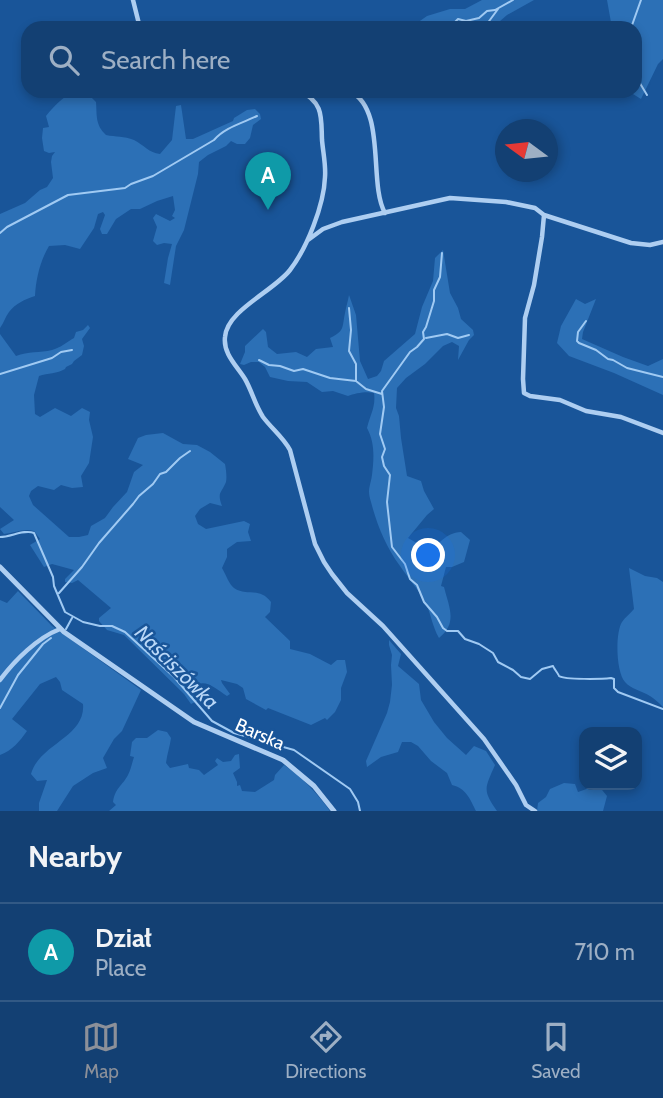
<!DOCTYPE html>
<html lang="en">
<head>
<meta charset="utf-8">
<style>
  :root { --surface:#134073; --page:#1c4778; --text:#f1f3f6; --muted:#9dafc4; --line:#325985; --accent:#8c9099 }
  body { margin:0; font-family:Cabin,sans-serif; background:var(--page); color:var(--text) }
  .controls { position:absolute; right:21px; bottom:21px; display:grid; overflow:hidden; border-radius:14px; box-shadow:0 4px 10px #0003 }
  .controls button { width:63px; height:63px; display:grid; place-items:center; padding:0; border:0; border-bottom:2px solid var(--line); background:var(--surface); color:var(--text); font:35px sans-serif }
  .compass { position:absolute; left:495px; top:119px; width:63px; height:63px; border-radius:50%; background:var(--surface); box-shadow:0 4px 10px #0003; rotate:285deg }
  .you { position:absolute; left:429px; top:556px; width:24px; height:24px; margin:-18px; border:5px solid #fff; border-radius:50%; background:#1a73e8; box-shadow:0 0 0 10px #1a73e833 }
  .badge { display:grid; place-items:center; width:46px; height:46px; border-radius:50%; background:var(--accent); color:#fff; font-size:23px; font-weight:700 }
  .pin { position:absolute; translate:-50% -58px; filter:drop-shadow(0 2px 4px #0008) }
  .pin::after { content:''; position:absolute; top:37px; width:24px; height:21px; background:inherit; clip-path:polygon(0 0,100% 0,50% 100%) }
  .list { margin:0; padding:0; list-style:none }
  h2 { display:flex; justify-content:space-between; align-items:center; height:91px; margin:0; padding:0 28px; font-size:30px }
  h2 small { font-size:23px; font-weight:400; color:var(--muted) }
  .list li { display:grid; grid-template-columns:46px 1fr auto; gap:21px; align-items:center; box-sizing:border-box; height:98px; padding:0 28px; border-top:2px solid var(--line) }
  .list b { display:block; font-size:26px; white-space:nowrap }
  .list p { margin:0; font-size:23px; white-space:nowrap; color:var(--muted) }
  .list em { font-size:23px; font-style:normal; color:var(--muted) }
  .icon { flex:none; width:38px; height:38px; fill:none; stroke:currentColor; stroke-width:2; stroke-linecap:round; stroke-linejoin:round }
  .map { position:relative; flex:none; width:663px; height:811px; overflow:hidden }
  .search { position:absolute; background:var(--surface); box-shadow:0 4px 10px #0003; left:21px; right:21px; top:21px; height:77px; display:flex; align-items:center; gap:18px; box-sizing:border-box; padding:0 24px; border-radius:21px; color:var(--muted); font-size:26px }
  .sheet { height:189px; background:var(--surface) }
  nav { display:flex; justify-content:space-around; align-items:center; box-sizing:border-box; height:98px; border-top:2px solid var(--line); background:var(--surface); font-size:19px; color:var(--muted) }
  nav a { display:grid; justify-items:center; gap:4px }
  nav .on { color:var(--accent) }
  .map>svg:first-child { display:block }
  .green { fill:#2c70b6 }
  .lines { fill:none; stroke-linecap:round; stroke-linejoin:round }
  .stream { stroke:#a0caf3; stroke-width:2 }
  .minor { stroke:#aecef1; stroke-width:4.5 }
  .tertiary { stroke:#aecef1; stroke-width:5 }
  .labels { text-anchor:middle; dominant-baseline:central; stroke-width:5; stroke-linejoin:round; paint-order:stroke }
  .street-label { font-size:19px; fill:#fff; stroke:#195599 }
  .water-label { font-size:21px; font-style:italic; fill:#bad8f8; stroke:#195599 }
</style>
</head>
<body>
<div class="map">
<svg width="663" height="811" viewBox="0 0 663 811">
  <rect width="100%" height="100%" fill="#195599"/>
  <path class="green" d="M482,0H534L507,15L492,28H396L417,23L427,16L450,9H465Z
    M607,0H663V59L658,64L641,99L628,91H635V28H612Z
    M74,91H85L96,102C97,115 95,125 106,135C116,137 124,136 134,140C144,145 149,153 160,154L172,140L176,106L181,105L186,139H193L233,121L234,118L247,110L255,109L260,114L261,119L253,125L250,138L245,144H237L231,141L226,146L208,155L199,162L198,174L184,230L176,246L170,285L164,283L168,258L172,244L164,243L157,245L153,241L157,227L153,218L156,214L170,221L175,218L172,216L175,210L173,196L157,201L140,209H131L116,219L107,234H102L100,229L105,215L103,212L98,214L94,228L80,249L65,245L49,246C40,261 36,279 35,296C25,299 15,304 9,312C5,317 4,323 0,328V214L25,203L40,190L47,187L53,178L51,162L52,156L55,152L49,153L44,151L42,138L43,128L49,127L46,116C54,106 63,97 74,91Z
    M443,250L450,293L458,308L461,319L473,330L474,335L469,340L458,360L459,346L452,342L443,346L425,364L406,378L397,388L396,408L399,416L401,438L407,476L421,481L424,491L434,509L427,515L408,538L429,550C442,543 445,533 461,532L470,540L464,562L452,567H446L441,586L444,587C449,607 458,623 439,638C432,626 431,613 425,602C418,589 408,578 400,566C386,547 377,525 371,502C367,489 370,488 372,475C374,458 375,443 367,428C370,415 376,407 374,393C367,391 355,393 348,396L333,391L322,392L307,382L288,381L270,377L265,367L259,362H251L244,365L240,364L245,352V346L263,329L266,332L268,347L277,354L296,352L307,357L316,349L333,347L330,338C345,331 342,327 345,313C346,307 348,301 349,295L356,315L360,361L368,379L377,376L381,371L384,361L415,334L422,307L433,281L435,258Z
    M576,299L585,304L596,299L583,332L582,339L623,357L648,366L663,359V395L614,373L569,356L557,343L561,326Z
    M88,325L90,328L82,339L84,346L82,355L74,361L72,364L66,367L65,369C57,374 48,373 39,376L34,395L35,414L40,417L55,408L71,416L82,408L90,412L89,420L93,437L89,463L81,476L83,487L72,488L61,485L54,490L38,486L31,491L29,496L33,505L69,537H79L88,535L91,526L105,518L113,507L127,492L134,472L143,465L128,459L138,438L146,435L163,433L183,444L197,445L210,452L225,464C226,469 227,477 226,482C221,494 217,492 222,506L210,503L200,509L195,516L198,524L206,529L244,521L250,524L248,532L251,541L237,542L227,549V557L222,568C226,575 229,584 234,588C247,597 259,586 271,602L270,612L265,617L290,641V649L310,654L331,665L337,660H345L347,672L341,688V700L335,712L327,720L325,718L311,725L268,708L266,710L246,699L243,688L237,684L221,680L222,683L230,694L227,696C216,689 206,678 194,686L199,700L191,704L184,694L124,635L107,630L99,621V618L111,608L78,580L72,583L65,582V579L74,570L52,564L44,567L30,545L40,539L34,531C24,528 15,533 4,534L0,529L14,520L0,507V334L16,356C28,351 40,353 52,350C60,348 67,342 74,338L76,332L83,330Z
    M629,568L645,576L657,578L663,582V707C659,703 655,699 650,696C642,691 631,689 625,682C616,672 615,633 622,622C625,617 631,613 634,609Z
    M18,591L52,626L141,690L122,731L114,739L103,758L107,768L93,773L73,786L57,811H39V803L47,780L37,781L31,774C39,744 86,737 83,704L62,690L60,682L56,677L40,684L12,719L27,731C19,742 13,750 0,755V600L7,603Z
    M389,640L401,654L398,666L419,684L421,700L434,722L447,738L466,755L474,746L486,751L495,765C485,788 482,790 497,811H476C470,799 466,788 452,785L447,773L431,761L418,746L411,742H402L398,752L381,757L367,767L366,761L387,713L390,702L392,685L391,665L392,655L389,645Z
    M158,730L167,732L171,738C170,746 167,754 166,763L170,768L188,764L189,768L199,770L204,775L218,765L215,761L217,758L223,762L231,761L235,755L239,754L240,768L233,773L237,782V786L240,785L242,791L255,792L274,780L275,775L284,765C302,777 317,793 330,811H109L116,805L113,802C115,788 122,786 128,775C131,769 132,763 134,757L130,756L132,742L136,738H147Z
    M564,783L575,784L578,792L598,785L607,796L603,811H537L538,803L546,797L550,789Z"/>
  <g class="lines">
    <path class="stream" d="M434,28L442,25H452L458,19L466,21L479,18L487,11L495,10L513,0
      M484,28L498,9
      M631,28L641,0
      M635,56V62
      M635,63L638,80L647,95
      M0,233L7,227L68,195L125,188L131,184L153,176L214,140C224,128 242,123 257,116
      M442,253L440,277L434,290V301L426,327L423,332L424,339L417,347L410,352L382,391L384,407L380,434L385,449L382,457L384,466L390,475L387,502L392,547L405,564L410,579L417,585L424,602L437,617L443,628L447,631H458L465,639L479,644L493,653L498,662L513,670L521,677L530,679L542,669L553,666C553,667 559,675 559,676C565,680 603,679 611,678L614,679V688L618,692L663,709
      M349,308L351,330L349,351L356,364V381
      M586,321L578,332L577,341L579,343L596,350L608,359L613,360L627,368L663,377
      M426,338L447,334L458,338L469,335
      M259,360L269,365L280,366L294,371L303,369L330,378L356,381L366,389L382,394
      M0,374L52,358L61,352L72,350
      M0,537C11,537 24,529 34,533L53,577L54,586L65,612L83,622L100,626H112L125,632L174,677L212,721L234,733L294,750L350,789L358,802L360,811
      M59,593L82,567L99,543L133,504L139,496L153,484L160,474L166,472L180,458L190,451
      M66,629L72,618
      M0,708L18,675L43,644L51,638"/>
    <path class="minor" d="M133,0L140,28
      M300,91C324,103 321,117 322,140C323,152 326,165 325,177C324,205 307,248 290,270C274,291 227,310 225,337C223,354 237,366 245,379C252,391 255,405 263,417C272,429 283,437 290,450L315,544L324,562L332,574L347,593L383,626L484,739L516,785L526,805L535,811
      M350,91C387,110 368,183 385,213
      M544,215L542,237L534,285L525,318L523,379L524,393L530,396L560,400L586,411L621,417L663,433
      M308,240L323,229L342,222L450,198L506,202L535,208L544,215L631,243L650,245L663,242
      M0,680C15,660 37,638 60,629"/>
    <path class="tertiary" d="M0,567L64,632L194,722L283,760L314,786L334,811"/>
  </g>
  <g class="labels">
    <g class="street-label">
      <text transform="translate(260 734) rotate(24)">Barska</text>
    </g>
    <g class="water-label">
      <text transform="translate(177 667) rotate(45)">Naściszówka</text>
    </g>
  </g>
</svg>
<div class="controls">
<button><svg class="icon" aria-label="layers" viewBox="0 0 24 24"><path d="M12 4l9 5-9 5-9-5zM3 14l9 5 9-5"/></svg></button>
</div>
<svg class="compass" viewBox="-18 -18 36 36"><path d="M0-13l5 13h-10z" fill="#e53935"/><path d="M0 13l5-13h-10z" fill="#9dafc4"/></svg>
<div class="you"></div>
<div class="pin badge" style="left:268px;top:210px;background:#0f9aa8">A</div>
<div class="search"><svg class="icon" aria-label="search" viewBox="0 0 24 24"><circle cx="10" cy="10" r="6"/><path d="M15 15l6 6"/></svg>Search here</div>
</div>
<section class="sheet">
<h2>Nearby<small></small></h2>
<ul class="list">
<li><span class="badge" style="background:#0f9aa8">A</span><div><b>Dział</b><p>Place</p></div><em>710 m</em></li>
</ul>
</section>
<nav>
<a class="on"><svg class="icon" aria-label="map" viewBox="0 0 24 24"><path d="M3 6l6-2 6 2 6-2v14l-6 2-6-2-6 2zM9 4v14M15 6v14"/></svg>Map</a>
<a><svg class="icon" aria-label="directions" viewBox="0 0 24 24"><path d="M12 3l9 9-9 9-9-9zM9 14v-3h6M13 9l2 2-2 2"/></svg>Directions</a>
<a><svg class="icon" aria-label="saved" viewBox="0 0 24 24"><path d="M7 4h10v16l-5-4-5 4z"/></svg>Saved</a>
</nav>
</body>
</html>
